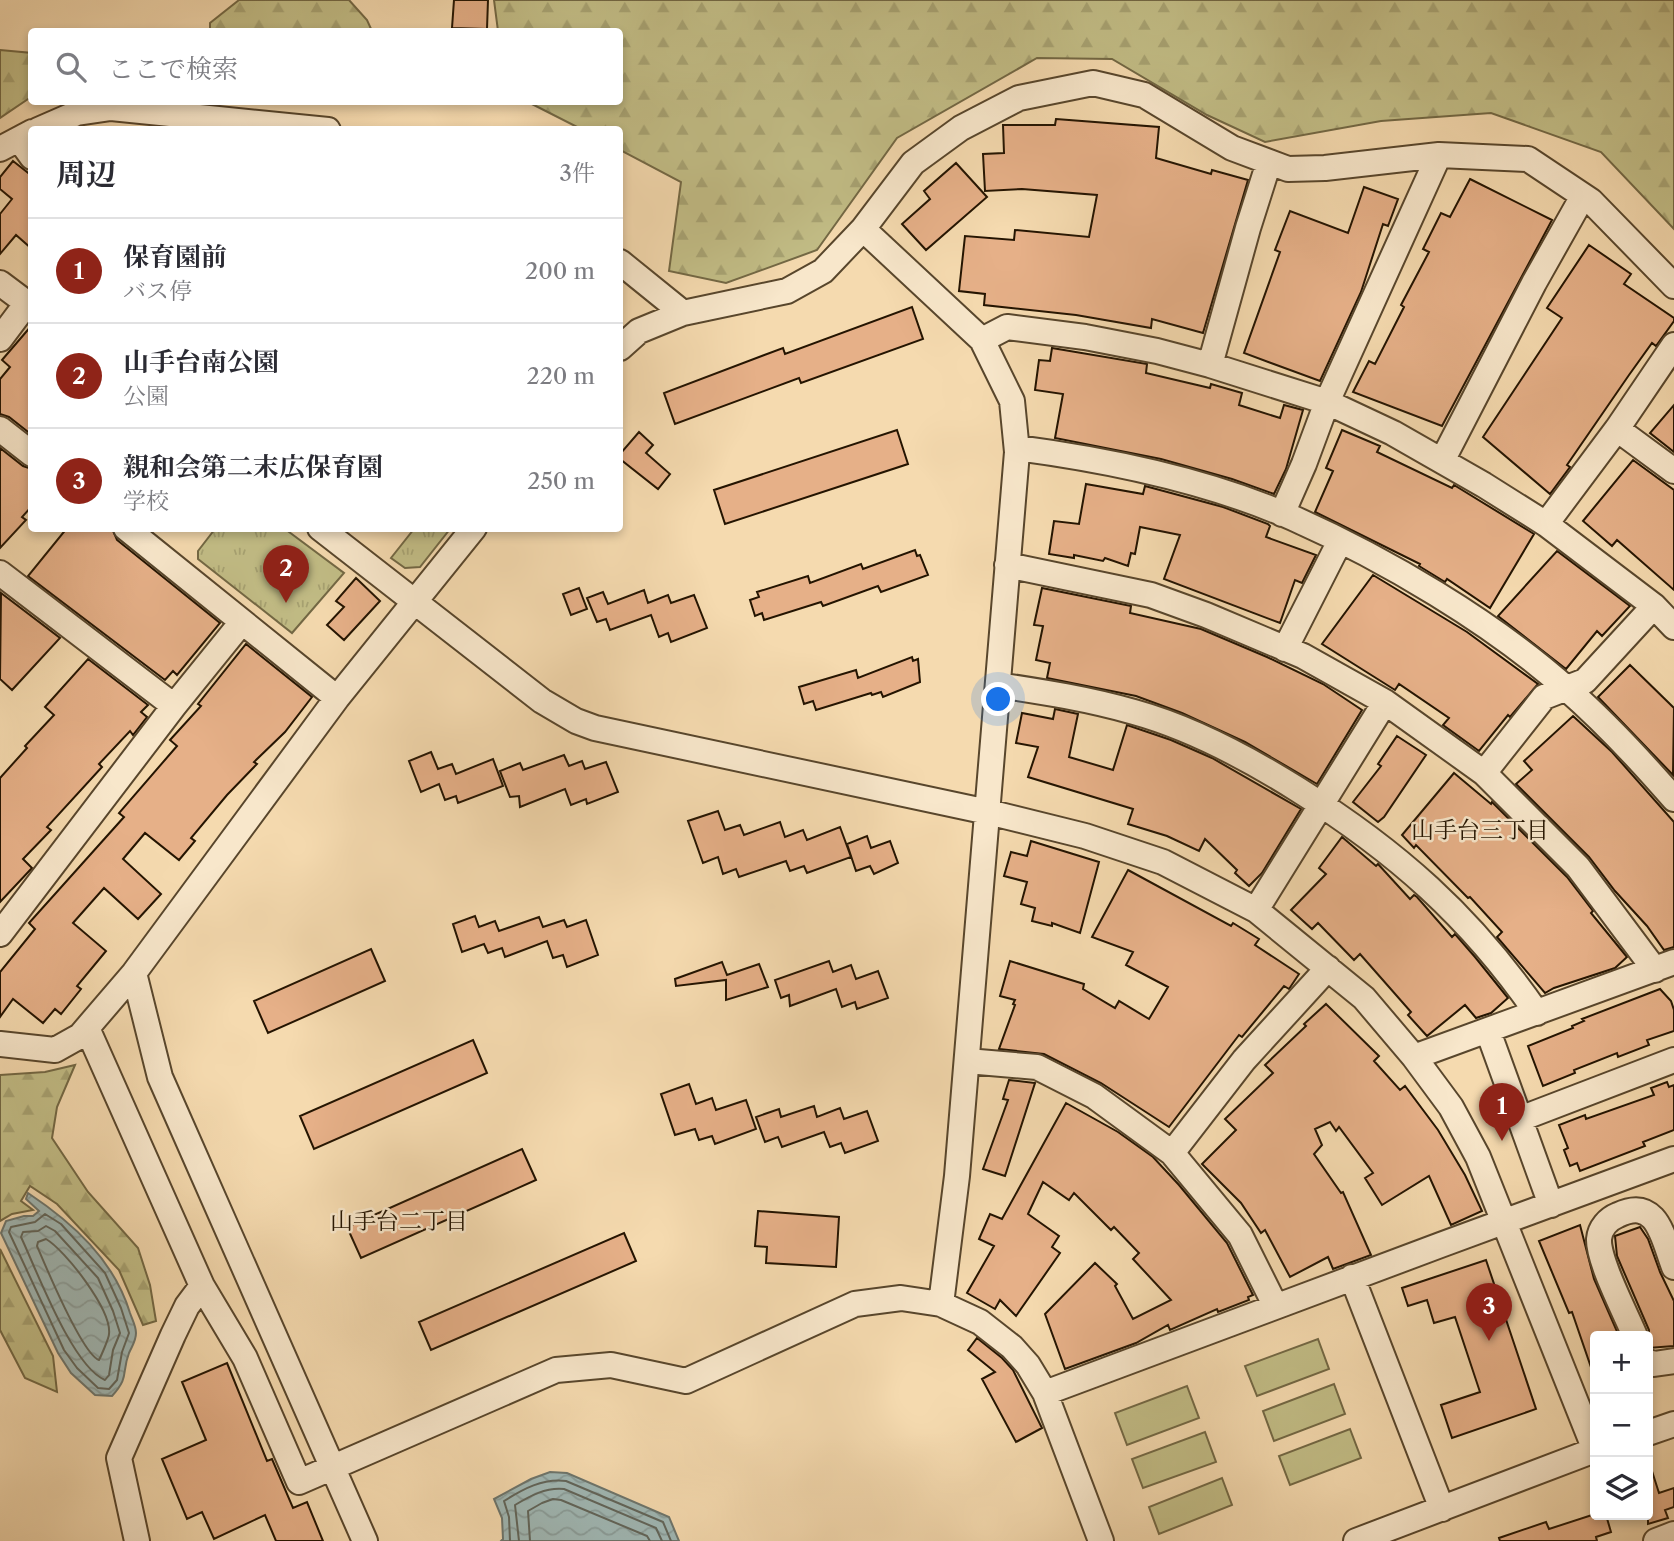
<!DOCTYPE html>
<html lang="ja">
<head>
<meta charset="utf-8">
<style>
  :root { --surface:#fff; --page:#f7f7f7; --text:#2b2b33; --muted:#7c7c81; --line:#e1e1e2; --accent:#8f2418 }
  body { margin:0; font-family:"Libre Caslon Text","Noto Serif JP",serif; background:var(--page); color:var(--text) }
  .controls { position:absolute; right:21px; bottom:21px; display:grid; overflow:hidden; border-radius:7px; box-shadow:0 4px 10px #0003 }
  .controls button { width:63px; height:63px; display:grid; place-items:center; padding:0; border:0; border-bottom:2px solid var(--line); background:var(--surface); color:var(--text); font:35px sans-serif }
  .you { position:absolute; left:999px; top:700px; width:24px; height:24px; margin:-18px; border:5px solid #fff; border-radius:50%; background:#1a73e8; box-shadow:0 0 0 10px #1a73e833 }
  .badge { display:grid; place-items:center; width:46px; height:46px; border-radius:50%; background:var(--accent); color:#fff; font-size:23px; font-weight:700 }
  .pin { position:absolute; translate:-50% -58px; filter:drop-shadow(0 2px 4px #0008) }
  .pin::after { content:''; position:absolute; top:37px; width:24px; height:21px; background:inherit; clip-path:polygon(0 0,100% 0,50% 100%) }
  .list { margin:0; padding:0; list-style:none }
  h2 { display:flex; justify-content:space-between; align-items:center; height:91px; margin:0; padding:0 28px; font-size:30px }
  h2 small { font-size:23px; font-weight:400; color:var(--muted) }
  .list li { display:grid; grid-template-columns:46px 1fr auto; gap:21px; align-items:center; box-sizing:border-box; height:105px; padding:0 28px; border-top:2px solid var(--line) }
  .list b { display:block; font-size:26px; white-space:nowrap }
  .list p { margin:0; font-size:23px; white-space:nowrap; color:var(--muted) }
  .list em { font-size:23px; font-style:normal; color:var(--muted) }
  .icon { flex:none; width:38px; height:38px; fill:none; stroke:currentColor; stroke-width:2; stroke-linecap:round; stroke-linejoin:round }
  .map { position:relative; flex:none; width:1674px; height:1541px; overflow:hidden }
  .search { position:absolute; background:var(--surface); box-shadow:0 4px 10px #0003; left:28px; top:28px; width:595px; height:77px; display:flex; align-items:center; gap:18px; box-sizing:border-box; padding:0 24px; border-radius:7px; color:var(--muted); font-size:26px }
  .panel { position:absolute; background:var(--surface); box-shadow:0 4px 10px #0003; left:28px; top:126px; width:595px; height:406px; border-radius:7px }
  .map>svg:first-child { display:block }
  .grass { fill:url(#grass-tufts); stroke:#736844; stroke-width:2 }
  .forest { fill:url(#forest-firs); stroke:#736844; stroke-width:2 }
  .pitch { fill:#c2bd86; stroke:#736844; stroke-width:2 }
  .water { fill:url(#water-waves); stroke:#6e766d; stroke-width:2 }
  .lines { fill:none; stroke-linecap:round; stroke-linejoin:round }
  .shore { stroke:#62665b; stroke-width:2 }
  .building { fill:#e6b088; stroke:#241401; stroke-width:2 }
  .minor-casing { stroke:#58462c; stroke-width:28 }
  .minor { stroke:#f8e7cb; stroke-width:24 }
  .labels { text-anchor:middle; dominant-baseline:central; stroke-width:5; stroke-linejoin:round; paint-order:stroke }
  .neighbourhood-label { font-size:23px; fill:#241401; stroke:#f8e7cb }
</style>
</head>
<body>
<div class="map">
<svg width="1674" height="1541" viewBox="0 0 1674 1541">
  <defs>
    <pattern id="grass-tufts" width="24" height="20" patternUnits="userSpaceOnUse" patternTransform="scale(1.75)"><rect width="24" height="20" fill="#c2bd86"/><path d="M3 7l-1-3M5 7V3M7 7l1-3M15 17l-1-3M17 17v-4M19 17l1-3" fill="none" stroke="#a7a272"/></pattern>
    <pattern id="forest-firs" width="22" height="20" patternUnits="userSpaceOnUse" patternTransform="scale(1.75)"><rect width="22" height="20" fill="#c2bd86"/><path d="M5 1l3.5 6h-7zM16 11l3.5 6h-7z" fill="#a7a272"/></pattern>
    <pattern id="water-waves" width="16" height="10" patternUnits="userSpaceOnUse" patternTransform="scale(1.75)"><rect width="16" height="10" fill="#a0b8b5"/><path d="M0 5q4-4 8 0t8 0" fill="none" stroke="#8a9d9a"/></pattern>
  </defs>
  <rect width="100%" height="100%" fill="#f5daaf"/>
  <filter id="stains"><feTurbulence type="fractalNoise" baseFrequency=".00286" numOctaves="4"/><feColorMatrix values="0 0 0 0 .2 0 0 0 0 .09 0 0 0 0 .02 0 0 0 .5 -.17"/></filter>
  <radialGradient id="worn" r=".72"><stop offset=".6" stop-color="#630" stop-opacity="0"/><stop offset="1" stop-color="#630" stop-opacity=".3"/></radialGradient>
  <path class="grass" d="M215,529H285L344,573L292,633L198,559V551Z
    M414,529H450L420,567L405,568L391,558Z"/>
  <path class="forest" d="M239,0H349L367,20L372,31H210V23Z
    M494,0H1674V229L1601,152L1491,113L1381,121L1265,142L1207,115L1112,59L1037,58L897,138L817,250L726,283L669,271L681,182L620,150V130L581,129L528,102H620V32L498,31Z
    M0,50L32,53L31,97L0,118Z
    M75,1065L57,1107L52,1138L88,1192L138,1248L150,1285L156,1321L143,1325L119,1270L57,1204L30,1186L21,1201L33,1210L12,1214L0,1221V1075L45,1072Z
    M0,1249L53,1356L57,1392L25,1378L0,1330Z"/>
  <path class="pitch" d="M1318,1339L1329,1369L1257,1396L1245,1366Z
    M1334,1384L1345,1414L1274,1441L1263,1411Z
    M1187,1386L1199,1418L1127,1445L1115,1413Z
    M1350,1429L1361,1458L1290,1485L1279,1456Z
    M1205,1432L1216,1462L1143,1488L1132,1459Z
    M1222,1478L1232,1505L1159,1534L1149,1507Z"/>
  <path class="water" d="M28,1193C73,1223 114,1260 130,1313C132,1319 136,1326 136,1333C136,1341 132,1346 129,1353C121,1374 130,1376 112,1396L95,1395L71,1373L58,1353L1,1233L6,1221L24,1216H33L39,1211L26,1199Z
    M550,1472L567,1473L669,1517L679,1541H501L503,1539L502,1518L494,1499L531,1479Z"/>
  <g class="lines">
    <path class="shore" d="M45,1214L61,1224L105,1273L121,1308L129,1333L122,1352L117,1380L109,1389L98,1388L77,1368L64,1350L9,1232L11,1227L35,1222Z
      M46,1226L55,1231L98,1278L113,1311L120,1333L113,1350L109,1375L105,1380C72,1366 37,1271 21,1237L23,1232L38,1231Z
      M46,1239C65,1250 112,1310 109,1334C109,1338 101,1356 99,1360C82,1354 46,1267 37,1246L38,1242Z
      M510,1541L509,1517L504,1501C523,1489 543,1478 566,1481L663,1522L671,1541
      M519,1541L515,1505C530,1496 546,1487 564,1489L656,1528L662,1541
      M530,1541L528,1511L542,1503L553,1499L561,1500L647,1536L650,1541"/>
  </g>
  <path class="building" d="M454,0H488L487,29L452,28Z
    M1056,119L1159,127L1156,158L1211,174L1212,170L1248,180L1203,333L1152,319L1151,328L1076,315L984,305L985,294L959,291L965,236L1014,240L1015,230L1089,237L1097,195L1022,189L985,191L983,154L1004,153L1003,125H1055Z
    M13,161L32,176V249L16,235L0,254V214L12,199L0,189V177Z
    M956,163L987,197L926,250L902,224L930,199L924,191Z
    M1470,179L1552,220L1442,426L1353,392L1369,361L1375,364L1404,307L1401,305L1429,252L1423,249L1441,213L1450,217Z
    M1364,187L1398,199L1388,226L1383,224L1361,292L1320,381L1244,353L1280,252L1275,250L1290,211L1348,233Z
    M1589,245L1631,274L1624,284L1674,318V321L1656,346L1652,343L1629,375L1567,465L1570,467L1550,494L1483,437L1562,318L1547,308Z
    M912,307L923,339L801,383L799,378L675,424L664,393L783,348L785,354Z
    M32,325V435L9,417L0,414V379L10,367L2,360Z
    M1052,348L1147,364L1146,373L1210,388L1211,384L1242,393L1239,405L1280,418L1284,405L1303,410L1286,469L1274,494L1232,479L1161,459L1055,438L1063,394L1035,390L1039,360L1050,361Z
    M1674,405V452L1650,433Z
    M897,430L908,464L725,524L714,490Z
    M1342,430L1380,446L1377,452L1452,488L1454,485L1534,534L1490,608L1447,579L1445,582L1419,566L1420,564L1315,512L1333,471L1326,468Z
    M639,432L653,445L646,453L670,474L658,489L620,459V454Z
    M0,448L23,466L32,469V506L22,517L26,520L0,548Z
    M1633,460L1674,490V590L1617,540L1612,546L1583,521Z
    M1086,484L1143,494L1145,486L1223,507L1268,524L1270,526L1266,537L1316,555L1302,583L1295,580L1280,623L1164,579L1180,535L1140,527L1135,554L1131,553L1128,566L1105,558L1103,561L1074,555V558L1049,554L1054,521L1079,524Z
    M67,528H112L117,540L220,623L177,675L173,671L165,680L28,576Z
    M915,550L917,556L920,555L928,575L881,592L878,586L823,606L821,602L764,620L762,613L755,616L750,600L759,597L757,592L808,576L810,583L861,564L863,569Z
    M1557,551L1630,606L1602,636L1597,631L1566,669L1498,616Z
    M1373,575L1467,632L1538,684L1510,717L1508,715L1479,751L1443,725L1449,718L1399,684L1395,690L1322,644Z
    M356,578L380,601L344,640L327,625L344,607L336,601Z
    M579,588L587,609L571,615L563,594Z
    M1042,588L1131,606L1130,613L1201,629L1267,657L1323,684L1362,710L1317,784L1245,742L1182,713L1136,696L1047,678L1050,663L1036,660L1043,626L1034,625Z
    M644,590L648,603L668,595L671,603L694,595L707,628L671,642L668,633L659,637L651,615L610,630L606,619L597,622L587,598L603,592L608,604Z
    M1,593L60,638L12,690L0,679Z
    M246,644L312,697L285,732L254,762L257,764L227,795L191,838L195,841L179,860L145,833L123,859L161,894L138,919L104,888L73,923L106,951L77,986L81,989L61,1014L55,1009L43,1023L13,999L0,1017V972L35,929L29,923L124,817L119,813L177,746L170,740L201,706L198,704Z
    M912,657L913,661L918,659L920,682L883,697L881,692L872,695L871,693L816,710L813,701L804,704L799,687L856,670L858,678Z
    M88,659L148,705L141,712L147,717L133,735L130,731L99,764L102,767L47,827L51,830L23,859L32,868L0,902V778L27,748L25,746L54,715L45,707Z
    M1630,665L1674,708L1673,775L1598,697Z
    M1055,709L1078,714L1069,757L1113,770L1127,725L1171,740L1212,758L1301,809L1262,873L1249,886L1235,873L1237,870L1205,839L1199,851L1167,836L1128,824L1133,809L1028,777L1038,747L1016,743L1022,713L1053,719Z
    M1573,716L1612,752L1674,822V947L1664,950L1647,926L1615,891L1589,857L1516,784L1532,770L1524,761Z
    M1397,736L1426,755L1384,817L1378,822L1353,802L1381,766L1378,764Z
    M431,752L438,769L452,764L456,774L493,759L503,786L458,803L456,796L445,800L439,784L421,792L409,761Z
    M564,755L569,766L582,761L585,769L606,762L618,792L587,804L586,799L571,805L565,789L520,807L519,796L510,797L500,771L520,763L523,770Z
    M1454,773L1491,804L1492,802L1567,877L1593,911L1591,913L1627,957L1615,968L1554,988L1545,993L1497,937L1502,932L1470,897L1468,898L1416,845L1414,848L1402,835Z
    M718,811L725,830L740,825L744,835L780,822L785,837L803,830L807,840L840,827L851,857L807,873L804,866L790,871L786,861L739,877L736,869L723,874L718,857L703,863L688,821Z
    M867,836L871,848L890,841L898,863L874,874L870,866L856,871L847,844Z
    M1342,837L1376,866L1378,864L1410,899L1414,895L1417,897L1452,937L1455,934L1475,957L1508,998L1491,1013L1476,1018L1465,1005L1427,1036L1408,1015L1411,1012L1360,954L1354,960L1318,923L1312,929L1291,910L1326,874L1319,868Z
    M1031,841L1099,862L1080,933L1052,923V926L1032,921L1035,908L1021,904L1027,882L1004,876L1011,852L1027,856Z
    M1128,870L1231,926L1233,923L1259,939L1255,945L1299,974L1289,989L1284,986L1242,1037L1239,1035L1169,1127L1101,1083L1044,1054L999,1049L1015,1005L1013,1004L1015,1000L1000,996L1010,961L1084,984L1083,989L1115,1008L1119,1001L1149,1019L1168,987L1126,965L1133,952L1092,937Z
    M475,916L479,927L495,921L499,931L539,917L543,927L564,920L567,927L586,920L598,955L567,967L563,955L553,958L547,941L505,957L502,948L488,953L484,944L462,952L453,924Z
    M371,949L385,981L268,1033L254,1001Z
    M829,961L833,972L851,965L856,979L878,971L888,998L857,1009L855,1002L842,1007L836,989L790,1006L789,995L781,998L775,980Z
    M722,962L727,975L759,964L768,987L726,1000V980L676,986L675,979Z
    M1660,989L1671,1001L1674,1010V1031L1647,1040L1649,1045L1618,1057L1617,1053L1574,1070L1575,1073L1543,1086L1528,1046L1573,1028L1572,1026L1584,1021L1582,1019Z
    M1326,1004L1379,1056L1374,1061L1400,1090L1405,1086L1438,1130L1465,1175L1482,1211L1451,1225L1429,1176L1382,1205L1365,1178L1373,1173L1339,1127L1336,1131L1330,1122L1315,1129L1322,1145L1314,1154L1341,1193L1343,1192L1371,1255L1333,1269L1328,1257L1290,1277L1265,1230L1261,1233L1241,1203L1202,1164L1236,1130L1225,1119L1273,1073L1265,1065L1306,1026L1304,1024Z
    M473,1040L487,1073L314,1149L300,1116Z
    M1009,1080L1035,1083L1005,1176L983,1169L1008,1100L1003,1099Z
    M1667,1082L1669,1087L1674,1085V1130L1643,1142L1645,1146L1580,1171L1577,1163L1570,1166L1564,1150L1568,1148L1559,1125L1585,1115L1586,1119L1654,1095L1651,1088Z
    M689,1084L696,1104L712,1098L716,1110L746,1100L756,1129L715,1144L712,1136L699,1140L695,1129L675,1135L661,1094Z
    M1066,1103L1118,1132L1153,1157L1179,1185L1227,1243L1253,1295L1248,1297L1249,1300L1218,1312L1217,1309L1170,1330L1168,1325L1136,1343L1065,1369L1045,1314L1095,1263L1117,1284L1115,1286L1133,1319L1171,1300L1133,1259L1139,1253L1114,1227L1111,1230L1074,1193L1069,1200L1043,1182L1028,1214L1059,1236L1052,1247L1060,1253L1016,1316L1000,1300L995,1309L967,1293L994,1246L979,1239L990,1214L1002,1219Z
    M814,1106L817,1117L840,1108L844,1119L867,1111L878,1141L845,1153L841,1143L830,1147L824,1132L782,1147L778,1137L765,1142L756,1117L779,1109L781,1117Z
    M522,1149L536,1180L361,1258L347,1227Z
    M758,1211L839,1217L836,1267L766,1263L767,1247L755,1246Z
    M1580,1225L1594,1279L1619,1336H1595V1372L1593,1373L1572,1312L1569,1313L1539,1241Z
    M1640,1227L1648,1239L1660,1272L1674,1301V1346L1648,1348L1649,1330L1617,1256L1615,1236Z
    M624,1233L636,1261L431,1350L419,1322Z
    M1486,1260L1536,1409L1452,1438L1441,1405L1480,1392L1455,1317L1434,1323L1427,1300L1408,1306L1402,1288Z
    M977,1338L1002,1358L1013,1370L1042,1428L1016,1442L982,1379L995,1372L968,1350Z
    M227,1363L267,1461L272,1459L293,1508L307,1502L323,1541H276L265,1515L214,1539L202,1512L187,1519L162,1459L206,1440L182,1382Z
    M1651,1468L1659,1493L1674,1488V1507L1665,1510L1668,1518L1648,1524V1469Z
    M1592,1515H1606L1611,1532L1596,1537L1597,1541H1500L1499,1538L1546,1522L1549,1529Z"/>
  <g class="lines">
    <g class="minor-casing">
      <path id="minor" d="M38,130L77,113L111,108L328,130
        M19,139L32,157
        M0,149L32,132
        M863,229L982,340L1012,401L1017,452L957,1176L941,1304
        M620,262L683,313
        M0,283L32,307
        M0,339L27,303
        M982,340L1007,327L1085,337L1157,351L1210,365L1327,402L1393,433L1484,485L1546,524L1654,606L1674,627
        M620,348L639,331L683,313L787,291L823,271L863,229L913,163L961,128L1019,98L1093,83L1144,95L1232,148L1288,169L1325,168L1439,155L1528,159L1591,201L1674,286
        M1210,365L1248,228L1269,162
        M0,429L32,454
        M1617,429L1674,471
        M1017,448C1108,460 1209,481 1293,518C1385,559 1492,622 1567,689C1605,722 1641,761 1674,799
        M1442,461L1534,283L1583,196
        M1282,514L1304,464L1327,402L1439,155
        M1546,524L1617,429L1674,345
        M126,528L337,698
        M320,528L542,701L576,721L595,728L988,812L1085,836L1163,862L1256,910L1364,998L1414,1057L1451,1107L1478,1157L1595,1450
        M1007,565L1151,595L1206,615L1303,656L1385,702L1484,773L1578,867L1655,970
        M0,573L174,706
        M1285,649L1340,541
        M998,685C1044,692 1089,699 1134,712C1192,728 1246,757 1297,789C1396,851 1470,916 1537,1013
        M1484,773L1544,697L1585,681L1654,606
        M1256,910L1385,702
        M0,934L174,706L242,622
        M134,973L160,1077L365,1541
        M87,1028L202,1286
        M1488,1031L1551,1205
        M0,1044L55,1050L80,1036L134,973L337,698L474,528
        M1414,1057L1674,962
        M967,1061L1037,1067L1094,1096L1172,1153L1240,1235L1275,1305
        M1520,1119L1674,1060
        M1172,1153L1244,1060L1328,968
        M1352,1277L1442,1509
        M1635,1336C1626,1314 1598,1261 1599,1239C1600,1228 1608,1219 1618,1215C1658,1196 1663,1239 1674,1267
        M1648,1362L1654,1364L1674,1361
        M1045,1393C1254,1314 1464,1236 1674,1159
        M1648,1433L1674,1424
        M137,1541L119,1458L173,1335L187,1306L202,1286L245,1358L299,1482L556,1370L611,1365L686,1381L855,1304L901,1298L941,1304L980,1322L1012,1347L1028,1365L1045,1393L1101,1541
        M1356,1541L1595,1450
        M1656,1541L1674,1534"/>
    </g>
    <use href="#minor" class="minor"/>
  </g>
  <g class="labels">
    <g class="neighbourhood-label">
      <text x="1480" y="830">山手台三丁目</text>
      <text x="399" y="1221">山手台二丁目</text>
    </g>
  </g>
  <rect width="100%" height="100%" filter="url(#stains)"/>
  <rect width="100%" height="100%" fill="url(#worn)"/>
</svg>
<div class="controls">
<button>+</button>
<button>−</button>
<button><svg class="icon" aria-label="layers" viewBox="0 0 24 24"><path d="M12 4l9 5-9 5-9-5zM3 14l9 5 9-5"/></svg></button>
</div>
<div class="you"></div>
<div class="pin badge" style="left:1502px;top:1141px">1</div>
<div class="pin badge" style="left:286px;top:603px">2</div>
<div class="pin badge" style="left:1489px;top:1341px">3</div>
<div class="search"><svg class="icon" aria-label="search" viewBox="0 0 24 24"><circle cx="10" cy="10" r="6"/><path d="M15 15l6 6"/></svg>ここで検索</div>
<section class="panel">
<h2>周辺<small>3件</small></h2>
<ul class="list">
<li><span class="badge">1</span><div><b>保育園前</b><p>バス停</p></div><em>200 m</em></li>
<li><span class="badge">2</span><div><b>山手台南公園</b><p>公園</p></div><em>220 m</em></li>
<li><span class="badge">3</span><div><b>親和会第二末広保育園</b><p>学校</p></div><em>250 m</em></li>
</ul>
</section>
</div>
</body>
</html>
